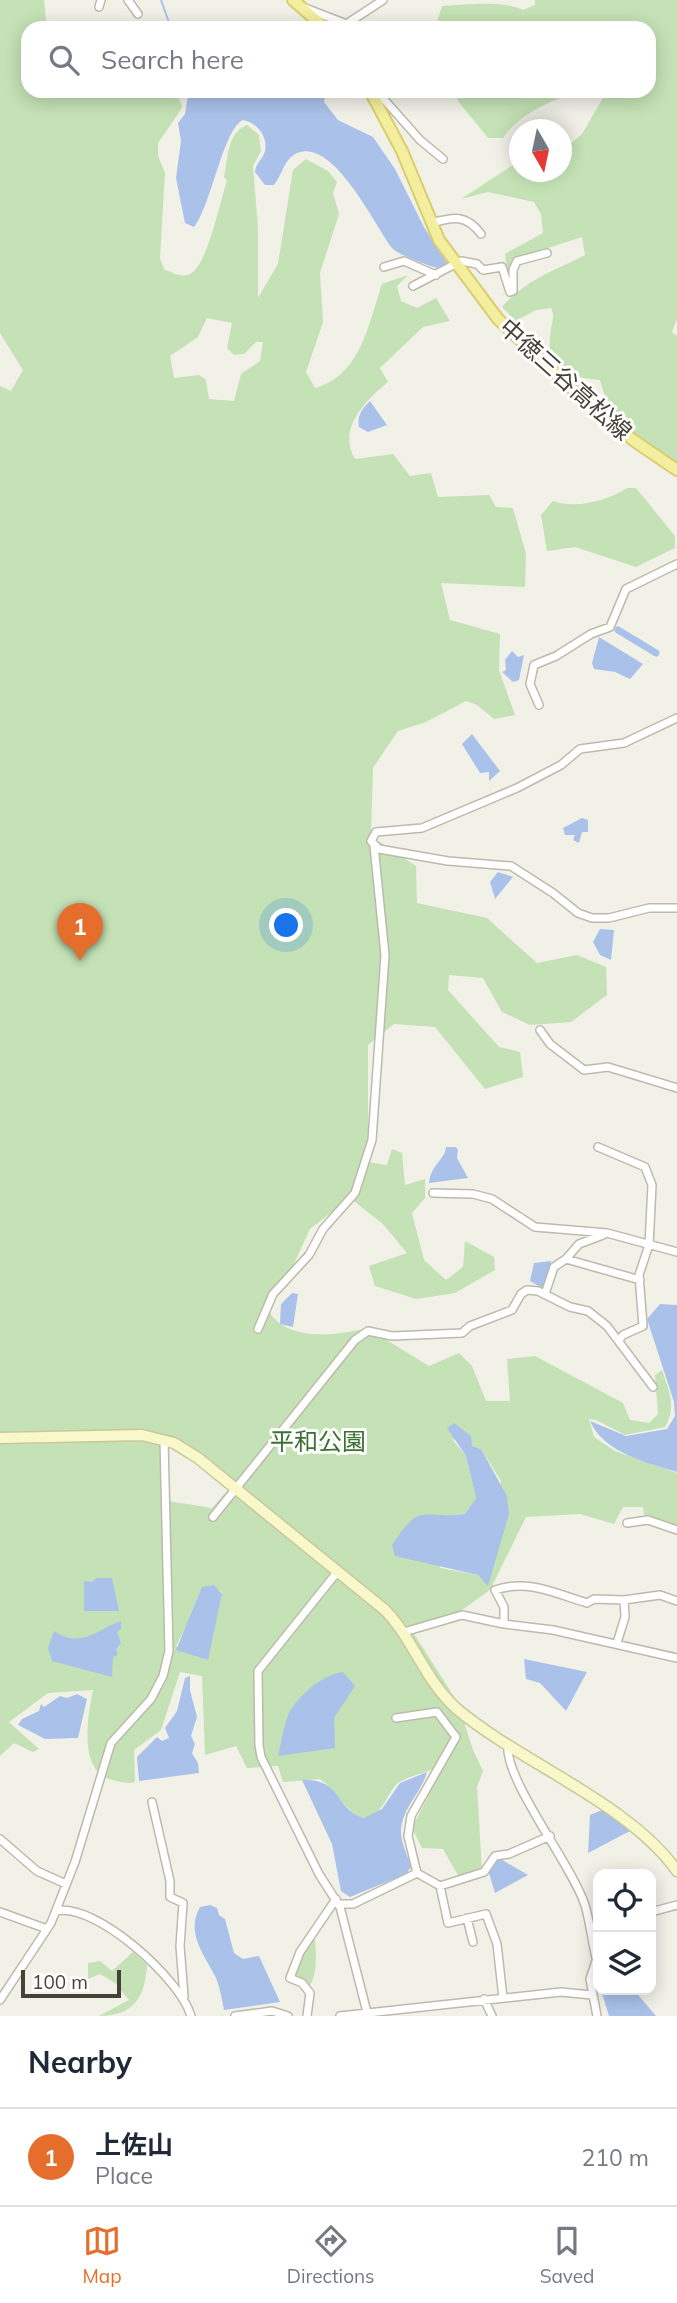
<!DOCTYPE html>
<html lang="en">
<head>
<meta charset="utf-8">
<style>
  :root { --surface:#fff; --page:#f6f6f7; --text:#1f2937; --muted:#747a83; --line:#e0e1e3; --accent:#e56e2c }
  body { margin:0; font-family:Mulish,"Noto Sans JP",sans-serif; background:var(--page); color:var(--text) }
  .controls { position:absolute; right:21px; bottom:21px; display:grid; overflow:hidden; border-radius:14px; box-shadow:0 4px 18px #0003 }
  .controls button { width:63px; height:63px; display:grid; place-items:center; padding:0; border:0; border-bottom:2px solid var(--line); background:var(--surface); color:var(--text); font:35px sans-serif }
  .compass { position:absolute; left:509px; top:119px; width:63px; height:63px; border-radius:50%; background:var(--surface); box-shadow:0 4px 18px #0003; rotate:171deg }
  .scale { position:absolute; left:21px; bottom:18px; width:100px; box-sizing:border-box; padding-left:7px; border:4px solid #454237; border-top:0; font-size:19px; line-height:24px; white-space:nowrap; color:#454237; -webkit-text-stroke:5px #fff; paint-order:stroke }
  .you { position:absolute; left:287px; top:926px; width:24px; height:24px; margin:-18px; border:5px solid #fff; border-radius:50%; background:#1a73e8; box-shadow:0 0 0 10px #1a73e833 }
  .badge { display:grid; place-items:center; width:46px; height:46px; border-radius:50%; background:var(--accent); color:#fff; font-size:23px; font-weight:700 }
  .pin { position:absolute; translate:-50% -58px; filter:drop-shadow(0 2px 4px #0008) }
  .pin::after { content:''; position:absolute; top:37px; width:24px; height:21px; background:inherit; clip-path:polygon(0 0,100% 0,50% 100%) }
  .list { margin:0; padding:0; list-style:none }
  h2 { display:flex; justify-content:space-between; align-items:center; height:91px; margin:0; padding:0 28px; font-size:30px }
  h2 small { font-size:23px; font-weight:400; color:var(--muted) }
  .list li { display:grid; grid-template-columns:46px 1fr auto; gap:21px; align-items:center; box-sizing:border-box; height:98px; padding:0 28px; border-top:2px solid var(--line) }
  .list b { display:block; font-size:26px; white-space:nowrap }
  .list p { margin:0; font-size:23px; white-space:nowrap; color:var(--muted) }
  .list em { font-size:23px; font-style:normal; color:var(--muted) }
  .icon { flex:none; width:38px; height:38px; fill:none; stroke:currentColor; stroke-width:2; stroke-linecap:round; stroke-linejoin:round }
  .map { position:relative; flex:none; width:677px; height:2016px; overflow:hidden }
  .search { position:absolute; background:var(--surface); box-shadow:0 4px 18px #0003; left:21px; right:21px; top:21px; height:77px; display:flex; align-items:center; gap:18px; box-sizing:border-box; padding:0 24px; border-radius:21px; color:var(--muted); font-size:26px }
  .sheet { height:189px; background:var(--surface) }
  nav { display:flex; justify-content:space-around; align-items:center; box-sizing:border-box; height:98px; border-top:2px solid var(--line); background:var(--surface); font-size:19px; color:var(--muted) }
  nav a { display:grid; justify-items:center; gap:4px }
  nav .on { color:var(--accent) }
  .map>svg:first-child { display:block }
  .green { fill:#c4e2b5; fill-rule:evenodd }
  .water { fill:#aac2e9 }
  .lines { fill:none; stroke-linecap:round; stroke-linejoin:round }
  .stream { stroke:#aac2e9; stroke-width:2 }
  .canal { stroke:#aac2e9; stroke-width:7 }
  .street-casing { stroke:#bdbaab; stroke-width:10 }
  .secondary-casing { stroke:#cac89a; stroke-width:13 }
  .primary-casing { stroke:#d8ce70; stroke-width:14 }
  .street { stroke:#fff; stroke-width:7 }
  .secondary { stroke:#f9f8cb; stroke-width:10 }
  .primary { stroke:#f4ee9f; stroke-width:10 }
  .labels { text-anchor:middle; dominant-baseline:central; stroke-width:6; stroke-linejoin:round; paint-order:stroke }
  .street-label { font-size:24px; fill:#454237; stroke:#fff }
  .park-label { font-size:24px; fill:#3b7130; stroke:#fff }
</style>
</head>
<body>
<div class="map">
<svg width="677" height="2016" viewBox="0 0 677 2016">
  <rect width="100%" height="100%" fill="#f2f1e8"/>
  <path class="green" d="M0,0H44L47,28H28V91L177,94L182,106L180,111L158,143V156L165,173L160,258L164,269C172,273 182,278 190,274C208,265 220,200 227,181L224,177C228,158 227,133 247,125L259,135L261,151L253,166L258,228V298L278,264L293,170L306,159L328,171L337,182L333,193L339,214L320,273L323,322L306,372L315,388C361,376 369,322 382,284L408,275L397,286L401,301L417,308L436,298L450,321L423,327L380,368L388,382C365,401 337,429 355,459L393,454L410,476L431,473L438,497L489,495L496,507L513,508L526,554L525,587L441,583L450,620L500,634L499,670L515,715L494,719L477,705L466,701L426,722L398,731L373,768L371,836L416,866L417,903L487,918L537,963L577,955L606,967L607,995L571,1022L530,1025L502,1012L483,978L449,975L448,990L499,1047L520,1052L523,1077L485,1089L435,1027L394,1024L368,1045V1162L387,1165L392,1149L402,1153L405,1185L425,1179V1198L412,1213L424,1260L446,1280L463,1267L465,1241L494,1257L495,1270L455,1293L416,1299L375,1286L369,1266L407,1253L383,1224L350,1198L310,1229L287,1279L266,1307C285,1343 334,1336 367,1328L429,1366L459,1353L472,1366L486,1401H510L507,1359L535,1356L623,1403L630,1420L649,1423L658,1414L655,1375L662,1370C669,1391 677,1407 665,1427L625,1435L596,1420L589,1419L594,1437L615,1451L677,1473V1526L644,1515L643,1507H623L614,1524L580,1514L526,1517L490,1590L462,1610L411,1629L458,1703L473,1750L483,1771L477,1787L482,1871L459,1877L443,1849L422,1848L412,1828L440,1773L431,1770C421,1774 408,1777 399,1782C387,1791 378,1830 355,1814C343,1806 335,1789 320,1779L283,1782L278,1766L247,1768L236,1746L205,1755L202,1676L180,1672L161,1730L134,1750L135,1782C127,1784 121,1782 113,1780C77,1772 88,1716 93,1690L48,1693L9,1722L39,1749L33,1752L14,1743L0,1756V386L11,391L23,370L0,333ZM207,318L232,323L227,348L234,355L244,354L256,342H263L260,361L241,374L234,401L209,399L206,380L199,375L174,378L170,356L198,337ZM452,1439L481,1449L501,1481L488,1585L478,1575L440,1568L453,1515L465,1514L476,1498L466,1456ZM166,1446L181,1451L228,1490L212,1508L168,1501ZM219,1589L222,1594L207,1660L176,1646L193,1613Z
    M535,0H677V319L672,332L677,336V467L634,435L609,411L600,380C565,376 544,372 551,330C552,321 555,316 551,308L536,310L516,321L502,307C525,280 556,270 585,255L582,237L514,259L507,270L505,254L543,233L541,214L534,202L488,192L461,199L519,161L520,172H562V151L582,134L607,91H649V28H435L442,6C466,5 503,0 523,10L535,5Z
    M456,91H581C553,99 519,114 503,138H488L458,101Z
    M627,488H636L675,536V548L636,567L575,547L547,551L541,515L553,501C576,509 607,501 627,488Z
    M311,1939H315C316,1955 318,1973 309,1987L292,1977L301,1952Z
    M133,1952L147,1965C145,1997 134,2016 99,2016L129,2000L115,1983L100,1974L88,1979V1963L100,1961L112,1971Z"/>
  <path class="water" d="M197,91H326L324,102L338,120L373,137L395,169L424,227L447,263L437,268C427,265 399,255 393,249C376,229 333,134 295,154C284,160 282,175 274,185H265L255,172C256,164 259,163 263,156C271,141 259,123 243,120C223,129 212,204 194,227L185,223L176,178L181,141L178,123L185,114L188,96Z
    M370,401L387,425L368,432L359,427C357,415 362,409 370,401Z
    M599,637L643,664L630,679L615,672L594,669L592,663Z
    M512,651L518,657L524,655L519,680L513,682L502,672L506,670L505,660Z
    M472,734L500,771L489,781V772L480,773L462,744Z
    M582,818L588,820V832H582L579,843L573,840L575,835H565L563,828Z
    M498,872L513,877L495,899L490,882Z
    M600,929L614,930L611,960L600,955L593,942Z
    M446,1147H456L458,1150L457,1158L468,1178L429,1183C431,1164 445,1160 446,1147Z
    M551,1261L544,1289L530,1281L534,1263Z
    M292,1293L298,1294L293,1327L280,1324L281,1304Z
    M660,1304L677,1305V1472C647,1463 603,1452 590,1421L626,1436L667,1429L675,1416L674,1402L647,1319Z
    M454,1423L471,1436L472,1446L481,1449L507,1496L509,1514L488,1586L478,1575L395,1556L392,1545C422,1500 420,1520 465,1514L476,1498L466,1456L447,1428Z
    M96,1578H112L119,1611H84V1581L92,1582Z
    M214,1585L222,1594L208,1660L176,1650L202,1587Z
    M121,1621V1629L117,1632L121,1643L116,1649L118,1655L113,1657L112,1677L52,1661L48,1648L54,1631C82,1650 99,1628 121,1621Z
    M524,1659L587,1672L566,1711L540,1683L526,1679Z
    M343,1672L355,1686L334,1718L335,1748L278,1756C281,1744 284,1724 289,1713C299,1695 323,1674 343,1672Z
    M190,1676V1690L197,1717L191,1736L195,1744L192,1753L198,1763L199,1773L139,1781L137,1757L157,1737L162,1741L169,1738L165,1728L177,1711L185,1678Z
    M77,1694L87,1699L78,1738L45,1739L18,1725L22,1719L39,1711L41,1704L44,1707L60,1696L67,1698Z
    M427,1772C421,1794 400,1810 401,1834C402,1845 408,1856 411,1867L406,1874L350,1897L341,1891L332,1844L302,1780C343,1778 334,1809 364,1818L382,1809L400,1783Z
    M602,1810L628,1826L630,1831L588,1853L590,1815Z
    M499,1858L528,1875L495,1893L488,1870L492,1862Z
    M210,1905L217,1908L219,1915L225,1919L234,1953L243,1959L259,1956L280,2002L224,2010C222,2000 220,1988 216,1978C205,1956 185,1933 200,1907Z
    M601,1990H634L656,2016H609Z"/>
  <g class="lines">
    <path class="stream" d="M161,0L171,28
      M186,91L188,96"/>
    <path class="canal" d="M618,630L656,653"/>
    <g class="street-casing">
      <path id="street" d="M128,0L138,14
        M99,7L101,0
        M305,8L357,28
        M348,23L383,0
        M374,96L382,97L420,140L443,159
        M431,223C454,217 466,214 481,234
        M384,267L404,261L436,275
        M413,286L461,261L477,264L483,270L502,267L510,292L513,291V270L517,261L547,253
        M539,705L530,684L534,665L556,656L591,634L610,627L626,589L677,564
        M677,718L624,743L580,749L561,765L517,788L422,828L376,832L371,841L379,849L448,861L511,866L553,893L578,913L592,918H609L649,908H677
        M540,1030L550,1044L584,1070L608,1067L677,1088
        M598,1147L645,1167L652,1185L649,1245L639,1275L643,1326L623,1335L620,1339
        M433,1193L473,1194L492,1199L535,1227L607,1233L677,1252
        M566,1259L579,1244L603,1235
        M545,1294L554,1267L566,1259L640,1280
        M258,1329L273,1294L309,1255L323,1229L355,1193L372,1140L385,955L374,846
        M213,1517L355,1340L368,1331L392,1336L462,1333L470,1326L512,1310L521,1294L527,1290L538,1291L570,1307L588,1311L607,1326L653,1387
        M627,1523L648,1520L677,1530
        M338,1571L258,1671L259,1745L261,1757L319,1874L340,1907L368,2016
        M504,1624V1607L495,1590C528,1579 554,1593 587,1603L594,1599L624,1600
        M404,1632L462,1615L504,1624L553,1630L677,1658
        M617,1643L625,1617L624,1600L660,1595L677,1601
        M508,1744C503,1778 572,1865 585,1905C590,1922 592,1941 596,1958
        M152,1802L170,1881V1897L183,1903L180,1946L184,1996
        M0,1839L37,1871L66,1884
        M417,1873L440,1886L448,1923L486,1914L497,1944L503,1998
        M440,1886L484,1872L495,1856L509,1854L550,1836
        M339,1904H353L417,1873L408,1836L411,1816L456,1737L437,1712L396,1718
        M56,1911C96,1902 181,1980 191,2016
        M0,1912L47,1929
        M651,1912L677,1905
        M467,1918L473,1942
        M484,1999L492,2016
        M0,2000L51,1923L75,1862L111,1743L151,1699L163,1676L169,1651L164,1440
        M235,2016L272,2011L288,2016
        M307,2016L310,1993L302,1983L290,1978L300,1952L336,1899
        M340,2016L561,1992L592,1995
        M597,2016L590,1979L598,1955"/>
    </g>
    <g class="secondary-casing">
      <path id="secondary" d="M0,1438L142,1435L174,1443L198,1458L385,1610C414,1640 425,1681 457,1709C521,1763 629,1803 677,1871"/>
    </g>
    <g class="primary-casing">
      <path id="primary" d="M293,0L325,28
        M370,91L402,151L439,240L498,319L570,387L633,440L677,470"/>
    </g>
    <use href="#street" class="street"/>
    <use href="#secondary" class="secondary"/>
    <use href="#primary" class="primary"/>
  </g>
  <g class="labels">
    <g class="street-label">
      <text transform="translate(566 379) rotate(42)">中徳三谷高松線</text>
    </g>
    <g class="park-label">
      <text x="318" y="1441">平和公園</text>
    </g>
  </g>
</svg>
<div class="controls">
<button><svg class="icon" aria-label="locate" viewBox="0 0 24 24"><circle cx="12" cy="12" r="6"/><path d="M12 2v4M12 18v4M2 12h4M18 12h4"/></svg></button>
<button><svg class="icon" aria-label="layers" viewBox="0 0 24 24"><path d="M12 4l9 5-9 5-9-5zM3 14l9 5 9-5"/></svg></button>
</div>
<svg class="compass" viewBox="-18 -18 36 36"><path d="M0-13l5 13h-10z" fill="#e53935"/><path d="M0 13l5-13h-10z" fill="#747a83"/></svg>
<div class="scale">100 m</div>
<div class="you"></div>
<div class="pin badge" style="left:80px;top:961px">1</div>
<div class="search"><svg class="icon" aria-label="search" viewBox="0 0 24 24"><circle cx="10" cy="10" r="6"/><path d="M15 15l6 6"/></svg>Search here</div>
</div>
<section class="sheet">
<h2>Nearby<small></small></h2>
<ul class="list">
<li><span class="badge">1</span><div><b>上佐山</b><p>Place</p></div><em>210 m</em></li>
</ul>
</section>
<nav>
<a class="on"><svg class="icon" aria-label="map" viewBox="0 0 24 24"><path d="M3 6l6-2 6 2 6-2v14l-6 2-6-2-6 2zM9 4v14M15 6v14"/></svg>Map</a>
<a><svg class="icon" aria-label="directions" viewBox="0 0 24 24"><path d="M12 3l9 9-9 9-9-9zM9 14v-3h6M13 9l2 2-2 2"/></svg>Directions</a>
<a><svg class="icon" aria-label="saved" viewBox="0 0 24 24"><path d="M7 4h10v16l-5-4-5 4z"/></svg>Saved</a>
</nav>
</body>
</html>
